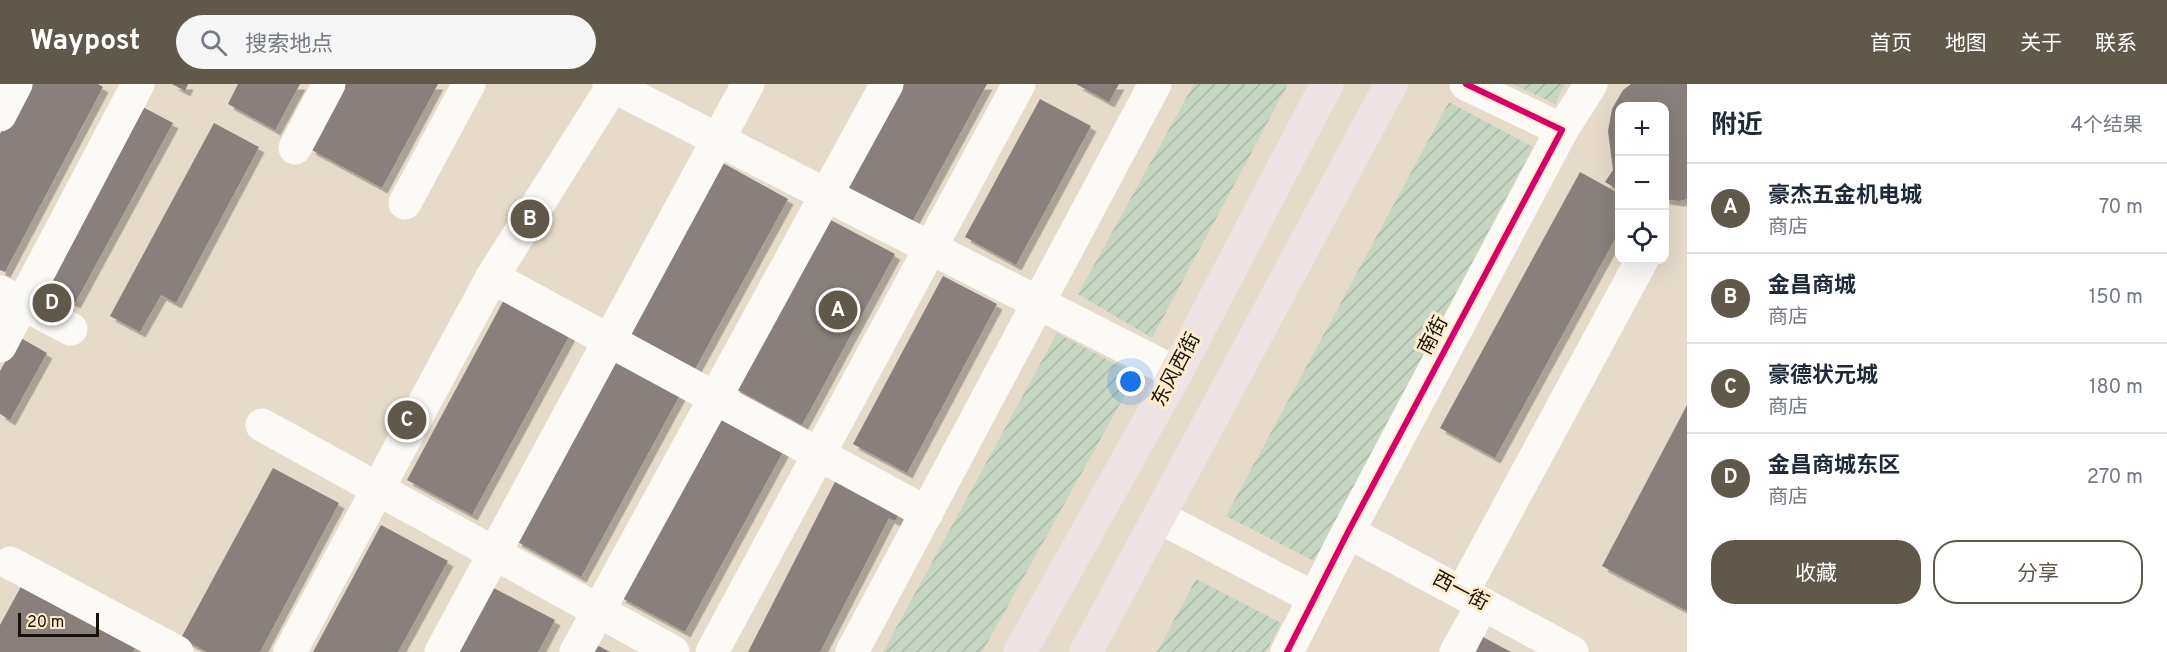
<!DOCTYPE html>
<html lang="zh">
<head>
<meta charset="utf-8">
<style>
  :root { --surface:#fff; --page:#f6f6f7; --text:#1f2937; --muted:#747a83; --line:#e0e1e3; --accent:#61584c }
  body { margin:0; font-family:Overpass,"Noto Sans SC",sans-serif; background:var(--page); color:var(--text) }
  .controls { position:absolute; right:18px; top:18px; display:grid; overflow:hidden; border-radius:12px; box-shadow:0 6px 24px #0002 }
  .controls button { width:54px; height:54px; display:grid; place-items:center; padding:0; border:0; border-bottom:2px solid var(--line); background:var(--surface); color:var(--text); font:30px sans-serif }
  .scale { position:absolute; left:18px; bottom:15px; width:81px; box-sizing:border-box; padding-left:6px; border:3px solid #191208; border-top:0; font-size:16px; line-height:21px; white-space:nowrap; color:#191208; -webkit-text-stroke:4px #feeccd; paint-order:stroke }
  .you { position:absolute; left:1131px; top:298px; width:21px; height:21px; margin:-15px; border:4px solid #fff; border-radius:50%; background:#1a73e8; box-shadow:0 0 0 9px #1a73e833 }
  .badge { display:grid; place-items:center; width:39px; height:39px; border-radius:50%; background:var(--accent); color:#fff; font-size:20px; font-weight:700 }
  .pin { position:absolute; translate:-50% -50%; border:3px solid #fff; box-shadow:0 2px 6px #0006 }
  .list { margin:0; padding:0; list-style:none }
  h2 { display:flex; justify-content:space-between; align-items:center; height:78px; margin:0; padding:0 24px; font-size:26px }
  h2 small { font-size:20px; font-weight:400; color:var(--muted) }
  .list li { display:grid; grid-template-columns:39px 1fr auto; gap:18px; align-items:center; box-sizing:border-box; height:90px; padding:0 24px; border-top:2px solid var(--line) }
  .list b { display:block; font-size:22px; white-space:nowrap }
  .list p { margin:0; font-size:20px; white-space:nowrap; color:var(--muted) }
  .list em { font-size:20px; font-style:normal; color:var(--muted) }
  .actions { display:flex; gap:12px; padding:18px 24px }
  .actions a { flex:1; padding:14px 0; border:2px solid var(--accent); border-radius:24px; text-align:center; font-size:21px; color:var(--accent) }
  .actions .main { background:var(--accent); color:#fff }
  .icon { flex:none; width:33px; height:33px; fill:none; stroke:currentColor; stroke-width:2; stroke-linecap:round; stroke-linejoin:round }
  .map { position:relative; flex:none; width:1687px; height:568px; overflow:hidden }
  header { display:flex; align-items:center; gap:36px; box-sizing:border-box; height:84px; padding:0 30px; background:var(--accent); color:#fff }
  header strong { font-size:28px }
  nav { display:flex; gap:33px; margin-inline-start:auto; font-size:21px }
  .search { width:420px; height:54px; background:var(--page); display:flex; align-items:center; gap:15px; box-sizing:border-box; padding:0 21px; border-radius:33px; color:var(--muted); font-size:22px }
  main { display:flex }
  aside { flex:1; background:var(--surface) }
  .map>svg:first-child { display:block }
  .garden { fill:url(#garden-furrows) }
  .building { fill:#89807d; filter:url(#shadow) }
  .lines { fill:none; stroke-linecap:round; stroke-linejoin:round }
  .minor { stroke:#fbfaf7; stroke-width:33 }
  .major { stroke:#eee3e4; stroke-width:33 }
  .cycleway-casing { stroke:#feeccd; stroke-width:10 }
  .cycleway { stroke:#d6006c; stroke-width:6 }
  .labels { text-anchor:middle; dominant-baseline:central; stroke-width:6; stroke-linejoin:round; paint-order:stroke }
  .street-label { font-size:20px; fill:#191208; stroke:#feeccd }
</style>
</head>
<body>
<header>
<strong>Waypost</strong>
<div class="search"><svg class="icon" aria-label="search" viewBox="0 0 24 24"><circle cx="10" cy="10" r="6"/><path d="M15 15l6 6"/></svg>搜索地点</div>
<nav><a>首页</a><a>地图</a><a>关于</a><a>联系</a></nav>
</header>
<main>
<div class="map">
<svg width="1687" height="568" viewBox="0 0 1687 568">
  <defs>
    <pattern id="garden-furrows" width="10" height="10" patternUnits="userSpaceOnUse" patternTransform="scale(1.5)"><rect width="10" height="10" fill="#c6d6c3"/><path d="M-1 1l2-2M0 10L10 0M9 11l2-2" fill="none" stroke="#aab7a6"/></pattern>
    <filter id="shadow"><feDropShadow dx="5.5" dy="5.5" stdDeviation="0" flood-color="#0004"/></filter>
  </defs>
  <rect width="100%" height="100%" fill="#e6dbcb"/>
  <path class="garden" d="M1194,0H1288L1152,254L1078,210Z
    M1513,0H1565L1555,20Z
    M1449,18L1533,63L1314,477L1226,432Z
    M1057,249L1136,291L982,568H883Z
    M1196,495L1281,539L1266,568H1157Z"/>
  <path class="building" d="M27,0H98L103,3L5,188L0,186V50Z
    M172,0H188L185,7Z
    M238,0H300L275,46L228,20Z
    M345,0H438L382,104L310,65Z
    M897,0H987L911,140L842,102Z
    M1076,0H1119L1109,18Z
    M1631,0H1687V115L1679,117L1664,115V22H1620V107L1605,98L1613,86L1608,47L1612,25L1623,6Z
    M1040,15L1091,42L1016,181L965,153Z
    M139,21L173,39L75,219L41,202Z
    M214,39L259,63L176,219L161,211L140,248L110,232Z
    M721,78L788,115L695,285L628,248Z
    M1580,88L1620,110V146L1495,374L1440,344Z
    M827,134L895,170L802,341L734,304Z
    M943,192L997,220L907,389L853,360Z
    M506,212L572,247L472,431L407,396Z
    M19,253L47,269L10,336L0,330V287Z
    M615,273L681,309L581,493L516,457Z
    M1687,321V527L1602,482Z
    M719,329L785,364L685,548L620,513Z
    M273,384L339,419L260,568H207L181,554Z
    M839,390L899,430L895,437L889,434L820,568H748Z
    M381,441L448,477L398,568H313Z
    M24,497L138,559L133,568H0V541Z
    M488,501L555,536L538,568H452Z
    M1483,553L1511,568H1476Z
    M595,560L610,568H590Z"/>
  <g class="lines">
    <path class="minor" d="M609,0L1176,289
      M0,31L16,0
      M1562,46L1591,0
      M295,64L329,0
      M405,119L469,0
      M492,193L927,429
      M0,208L71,245
      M0,262L138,0
      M262,341L673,568
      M1159,433L1314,514
      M1348,448L1572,568
      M10,479L177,568
      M1462,509L1642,176
      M290,568L492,193L614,0
      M441,568L748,0
      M576,568L887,0
      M712,568L1019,0
      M852,568L1155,0
      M1287,568L1348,448L1562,46L1466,0
      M1456,568L1483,520"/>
    <path class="major" d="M1020,568L1176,289L1327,0
      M1086,568L1391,0"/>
    <g class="cycleway-casing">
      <path id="cycleway" d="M1287,568L1348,448L1562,46L1466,0"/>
    </g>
    <use href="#cycleway" class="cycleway"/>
  </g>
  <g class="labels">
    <g class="street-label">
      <text transform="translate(1434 252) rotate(-62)">南街</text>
      <text transform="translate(1177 286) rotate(-62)">东风西街</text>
      <text transform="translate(1460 508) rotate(28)">西一街</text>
    </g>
  </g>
</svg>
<div class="controls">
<button>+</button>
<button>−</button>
<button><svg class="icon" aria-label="locate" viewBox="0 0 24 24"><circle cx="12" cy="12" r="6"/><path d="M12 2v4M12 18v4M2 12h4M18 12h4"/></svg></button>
</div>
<div class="scale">20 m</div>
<div class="you"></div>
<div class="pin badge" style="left:838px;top:226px">A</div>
<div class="pin badge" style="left:530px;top:135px">B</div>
<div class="pin badge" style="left:407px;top:336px">C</div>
<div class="pin badge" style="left:52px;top:219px">D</div>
</div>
<aside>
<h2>附近<small>4个结果</small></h2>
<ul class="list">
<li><span class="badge">A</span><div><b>豪杰五金机电城</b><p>商店</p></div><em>70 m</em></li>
<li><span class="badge">B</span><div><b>金昌商城</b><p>商店</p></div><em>150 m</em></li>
<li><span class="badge">C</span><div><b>豪德状元城</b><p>商店</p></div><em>180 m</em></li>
<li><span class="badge">D</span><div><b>金昌商城东区</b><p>商店</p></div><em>270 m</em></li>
</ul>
<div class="actions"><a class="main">收藏</a><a>分享</a></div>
</aside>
</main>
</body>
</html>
